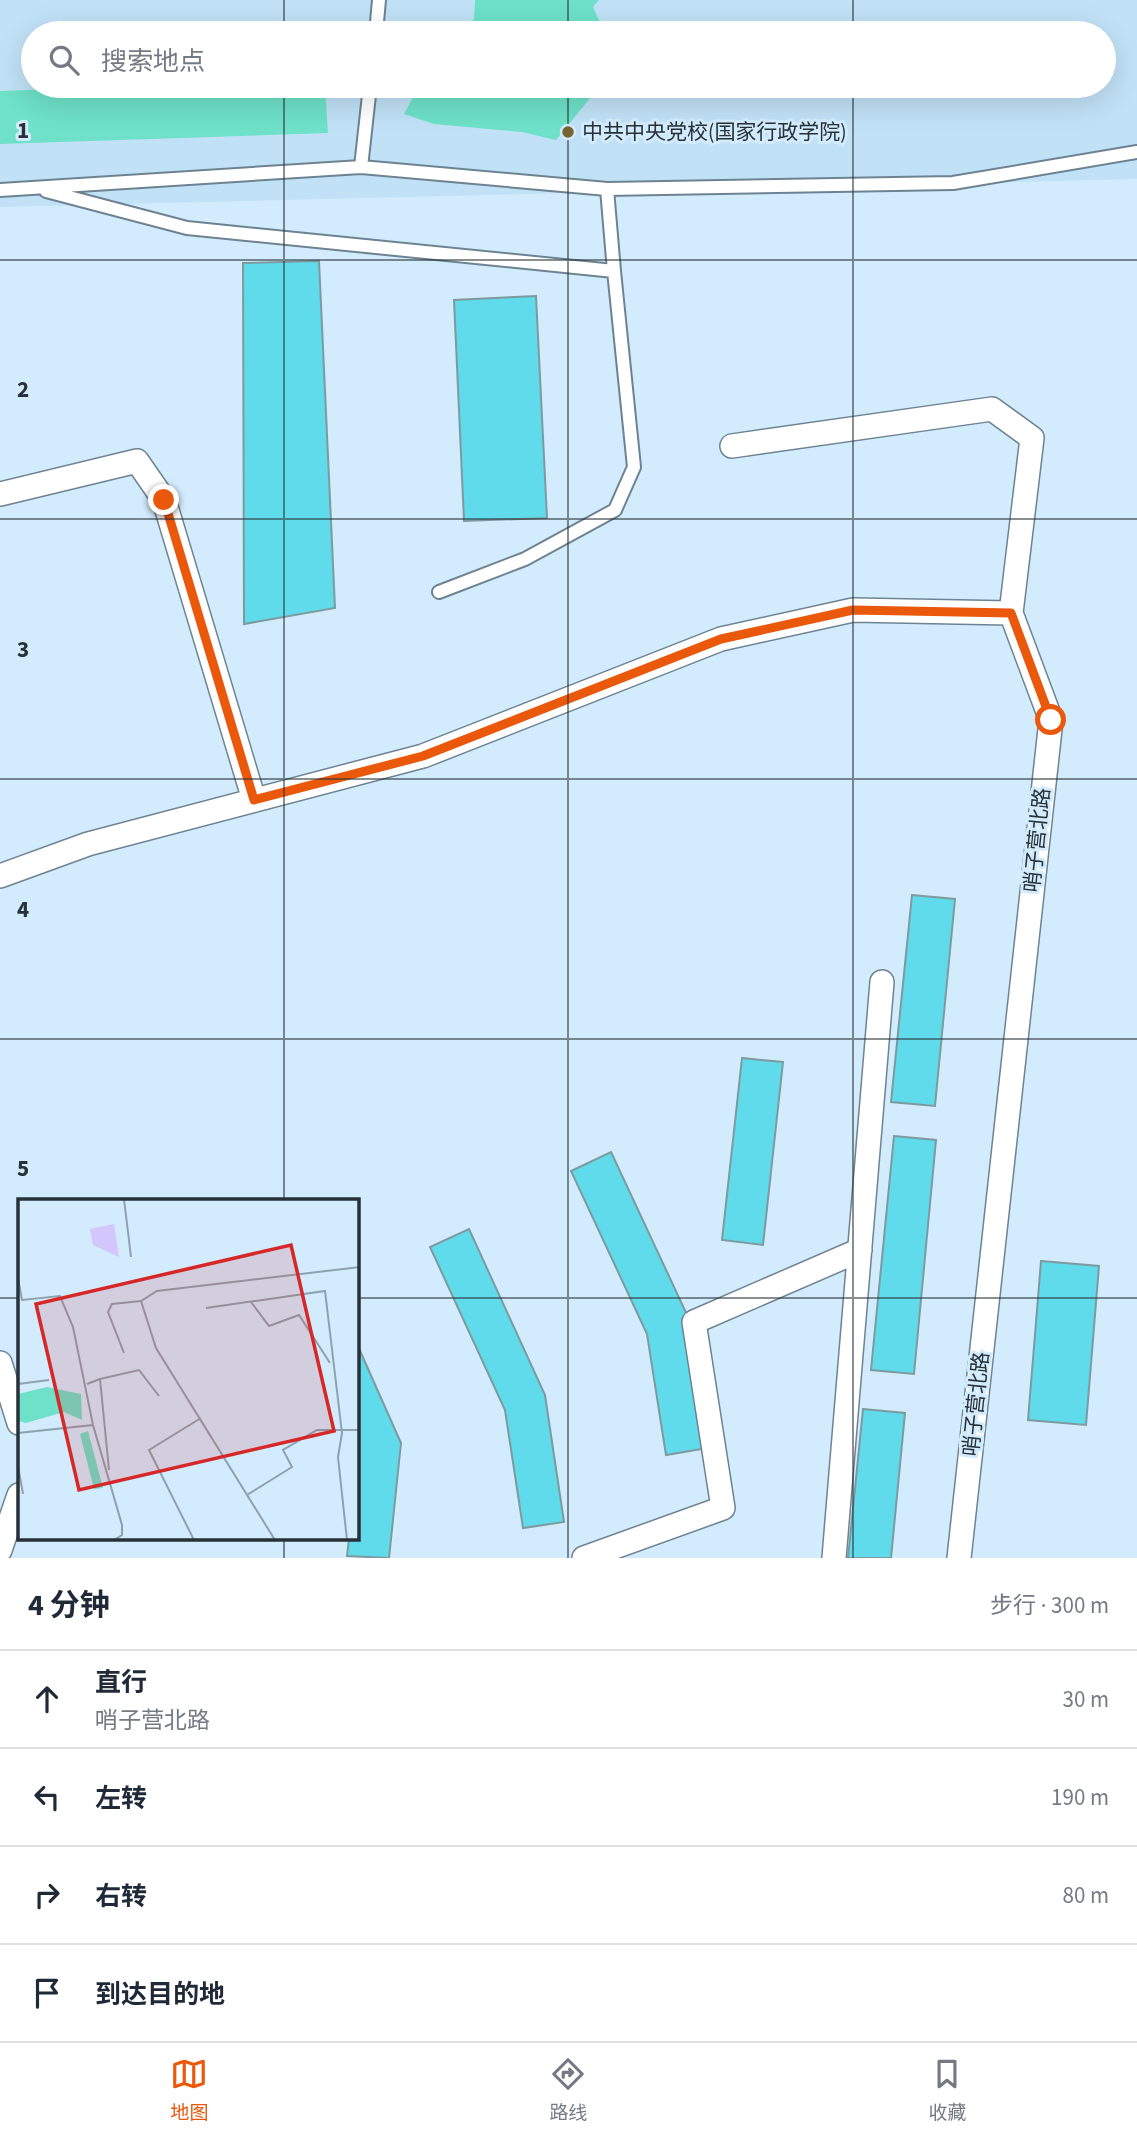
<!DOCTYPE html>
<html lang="zh">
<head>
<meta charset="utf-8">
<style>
  :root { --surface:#fff; --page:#f6f6f7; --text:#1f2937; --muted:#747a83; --line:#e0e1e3; --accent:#ea580c }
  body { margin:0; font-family:"Source Sans 3","Noto Sans SC",sans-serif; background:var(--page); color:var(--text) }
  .stop { position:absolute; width:21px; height:21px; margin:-16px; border:5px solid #ea580c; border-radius:50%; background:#fff }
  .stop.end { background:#ea580c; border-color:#fff; box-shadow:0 2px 7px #0008 }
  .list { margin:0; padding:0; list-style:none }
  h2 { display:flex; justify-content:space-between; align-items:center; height:91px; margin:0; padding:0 28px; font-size:30px }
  h2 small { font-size:23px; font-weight:400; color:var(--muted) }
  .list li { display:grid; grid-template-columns:46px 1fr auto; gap:21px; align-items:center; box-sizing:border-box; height:98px; padding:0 28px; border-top:2px solid var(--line) }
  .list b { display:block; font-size:26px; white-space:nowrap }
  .list p { margin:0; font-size:23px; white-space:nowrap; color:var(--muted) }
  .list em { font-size:23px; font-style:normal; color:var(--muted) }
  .icon { flex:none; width:38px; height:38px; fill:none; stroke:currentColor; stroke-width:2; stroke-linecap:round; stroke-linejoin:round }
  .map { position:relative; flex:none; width:1137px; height:1558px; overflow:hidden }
  .search { position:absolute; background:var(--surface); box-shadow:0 7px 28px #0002; left:21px; right:21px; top:21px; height:77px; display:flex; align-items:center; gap:18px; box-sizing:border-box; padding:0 24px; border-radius:38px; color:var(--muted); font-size:26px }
  .sheet { height:483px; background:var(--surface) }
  nav { display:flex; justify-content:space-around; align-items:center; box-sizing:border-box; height:98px; border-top:2px solid var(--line); background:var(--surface); font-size:19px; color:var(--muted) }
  nav a { display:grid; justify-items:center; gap:4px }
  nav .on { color:var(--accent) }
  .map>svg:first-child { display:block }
  .built { fill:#c0e1f6; fill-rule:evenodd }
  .water { fill:#6ee1c8 }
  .building { fill:#60dbeb; stroke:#7c9b9f; stroke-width:2 }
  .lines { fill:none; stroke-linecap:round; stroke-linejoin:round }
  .lane-casing { stroke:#6d8392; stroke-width:16 }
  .street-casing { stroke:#6d8392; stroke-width:26 }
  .lane { stroke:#fff; stroke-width:12 }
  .street { stroke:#fff; stroke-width:23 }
  .route { stroke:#ea580c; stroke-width:9 }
  .grid { fill:none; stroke:#273137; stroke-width:2; stroke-opacity:0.55 }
  .poi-dot { fill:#776433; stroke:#d3ecfd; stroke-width:2.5 }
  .labels { text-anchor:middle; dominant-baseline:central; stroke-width:6; stroke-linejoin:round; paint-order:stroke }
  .poi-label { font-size:21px; fill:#273137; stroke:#d3ecfd; text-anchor:start }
  .street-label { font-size:21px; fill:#273137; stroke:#d3ecfd }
  .inset-road { fill:none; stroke:#8ea1ae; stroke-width:2 }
  .view { fill:#d62828; fill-opacity:0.15; stroke:#d62828; stroke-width:3.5 }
  .inset-edge { fill:none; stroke:#273137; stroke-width:3.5 }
  .grid-label { font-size:23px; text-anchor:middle; font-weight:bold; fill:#273137; stroke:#d3ecfd; stroke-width:6; stroke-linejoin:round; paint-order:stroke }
</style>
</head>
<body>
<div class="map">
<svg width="1137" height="1558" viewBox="0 0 1137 1558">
  <rect width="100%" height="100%" fill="#d3ecfd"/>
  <path class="built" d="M0,0H1137V179L0,207ZM33,33H1104V86H33Z"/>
  <path class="water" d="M475,0H599L593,7L605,33H460L474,19Z
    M141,86H325L328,133L0,144V91Z
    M419,86H600L556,140L522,132L434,124L404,114Z"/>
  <path class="building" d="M319,261L335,608L244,624L243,263Z
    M536,296L547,518L464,521L454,300Z
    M912,895L955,899L935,1106L891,1102Z
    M742,1058L783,1062L763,1245L722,1240Z
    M894,1136L936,1140L914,1374L871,1370Z
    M611,1152L689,1319L708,1448L666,1455L647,1334L571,1171Z
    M469,1229L545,1395L564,1522L523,1528L505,1410L430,1247Z
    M1041,1261L1099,1266L1086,1425L1028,1420Z
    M357,1344L401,1443L389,1558L347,1556L349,1539H357L359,1445L357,1441Z
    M863,1409L905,1413L891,1558H848Z"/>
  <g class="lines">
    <g class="lane-casing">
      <path id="lane" d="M376,33L379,0
        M361,167L370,86
        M0,190L361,167L607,189L953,183L1137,152
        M46,191L187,228L614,271L607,189
        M439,592L525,559L615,510L634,467L614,271"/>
    </g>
    <g class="street-casing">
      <path id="street" d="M732,446L992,409L1032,438L1011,613L1051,720L959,1558
        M0,494L137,461L164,500L254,800
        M0,876L88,844L423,756L721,639L853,610L1011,613
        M0,1363L19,1423
        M0,1550L19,1495
        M584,1558L723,1508L694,1322L860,1250
        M834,1558L882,982"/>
    </g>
    <use href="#lane" class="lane"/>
    <use href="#street" class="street"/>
  </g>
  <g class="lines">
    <path class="route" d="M164,500L254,800L423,756L721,639L853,610L1011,613L1051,720"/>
  </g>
  <path class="grid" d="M284,0V33M568,0V33M853,0V33M284,86V1201M568,86V1558M853,86V1558M0,260H1137M0,519H1137M0,779H1137M0,1039H1137M0,1298H19M357,1298H1137M284,1539V1558"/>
  <circle class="poi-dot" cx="568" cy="132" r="7"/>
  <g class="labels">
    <g class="poi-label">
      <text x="582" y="132">中共中央党校(国家行政学院)</text>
    </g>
    <g class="street-label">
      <text transform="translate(1037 840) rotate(-84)">哨子营北路</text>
      <text transform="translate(976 1404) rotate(-84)">哨子营北路</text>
    </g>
  </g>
  <g transform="translate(18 1199)">
    <rect width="341" height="341" fill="#d3ecfd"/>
    <path d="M96,25L101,58L75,46L72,30Z" fill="#d2c6fc"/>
    <path d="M29,188L63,195L64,221L46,213L8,224L0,222V195ZM70,232L85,289L76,290L62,235Z" fill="#6ee1c8"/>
    <path class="inset-road" d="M106,0L113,58M0,79L4,101L42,97L55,128L75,226L104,326V336L96,341M123,102L138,149L257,341M233,103L251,127L281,116L312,164M188,109L307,92L324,234L320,258L329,341M106,154L90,113L94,105L123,102L139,92L342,68M82,180L121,171L141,197M0,185L31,181M69,185L82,180L91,271M0,234L75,226M0,267L5,295M229,296L274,268L265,251L299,231H342M176,341L131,251L183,219"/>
    <path class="view" d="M273,46L316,232L61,291L18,105Z"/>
    <rect width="341" height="341" class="inset-edge"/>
  </g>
  <g class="grid-label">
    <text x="23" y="138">1</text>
    <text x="23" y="397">2</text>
    <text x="23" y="657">3</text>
    <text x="23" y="917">4</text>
    <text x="23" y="1176">5</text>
  </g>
</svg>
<div class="stop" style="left:1051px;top:720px"></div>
<div class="stop end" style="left:164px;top:500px"></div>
<div class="search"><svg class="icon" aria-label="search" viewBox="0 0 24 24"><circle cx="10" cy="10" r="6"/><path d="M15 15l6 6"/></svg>搜索地点</div>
</div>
<section class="sheet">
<h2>4 分钟<small>步行 · 300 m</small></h2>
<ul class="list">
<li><svg class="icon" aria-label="ahead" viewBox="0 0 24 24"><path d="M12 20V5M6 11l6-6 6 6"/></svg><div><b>直行</b><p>哨子营北路</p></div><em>30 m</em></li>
<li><svg class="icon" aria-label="left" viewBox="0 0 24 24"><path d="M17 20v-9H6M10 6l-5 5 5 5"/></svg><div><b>左转</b></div><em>190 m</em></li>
<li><svg class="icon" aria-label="right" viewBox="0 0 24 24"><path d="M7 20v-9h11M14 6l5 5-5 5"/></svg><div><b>右转</b></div><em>80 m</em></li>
<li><svg class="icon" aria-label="arrive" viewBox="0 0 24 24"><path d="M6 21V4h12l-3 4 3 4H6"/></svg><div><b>到达目的地</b></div></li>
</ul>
</section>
<nav>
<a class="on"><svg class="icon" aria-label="map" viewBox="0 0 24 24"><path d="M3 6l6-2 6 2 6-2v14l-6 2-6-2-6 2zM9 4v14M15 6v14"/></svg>地图</a>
<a><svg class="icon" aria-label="directions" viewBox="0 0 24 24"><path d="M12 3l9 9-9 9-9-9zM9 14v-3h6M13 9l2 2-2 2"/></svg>路线</a>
<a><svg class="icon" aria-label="saved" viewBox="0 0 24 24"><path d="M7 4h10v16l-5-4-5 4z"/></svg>收藏</a>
</nav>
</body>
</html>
